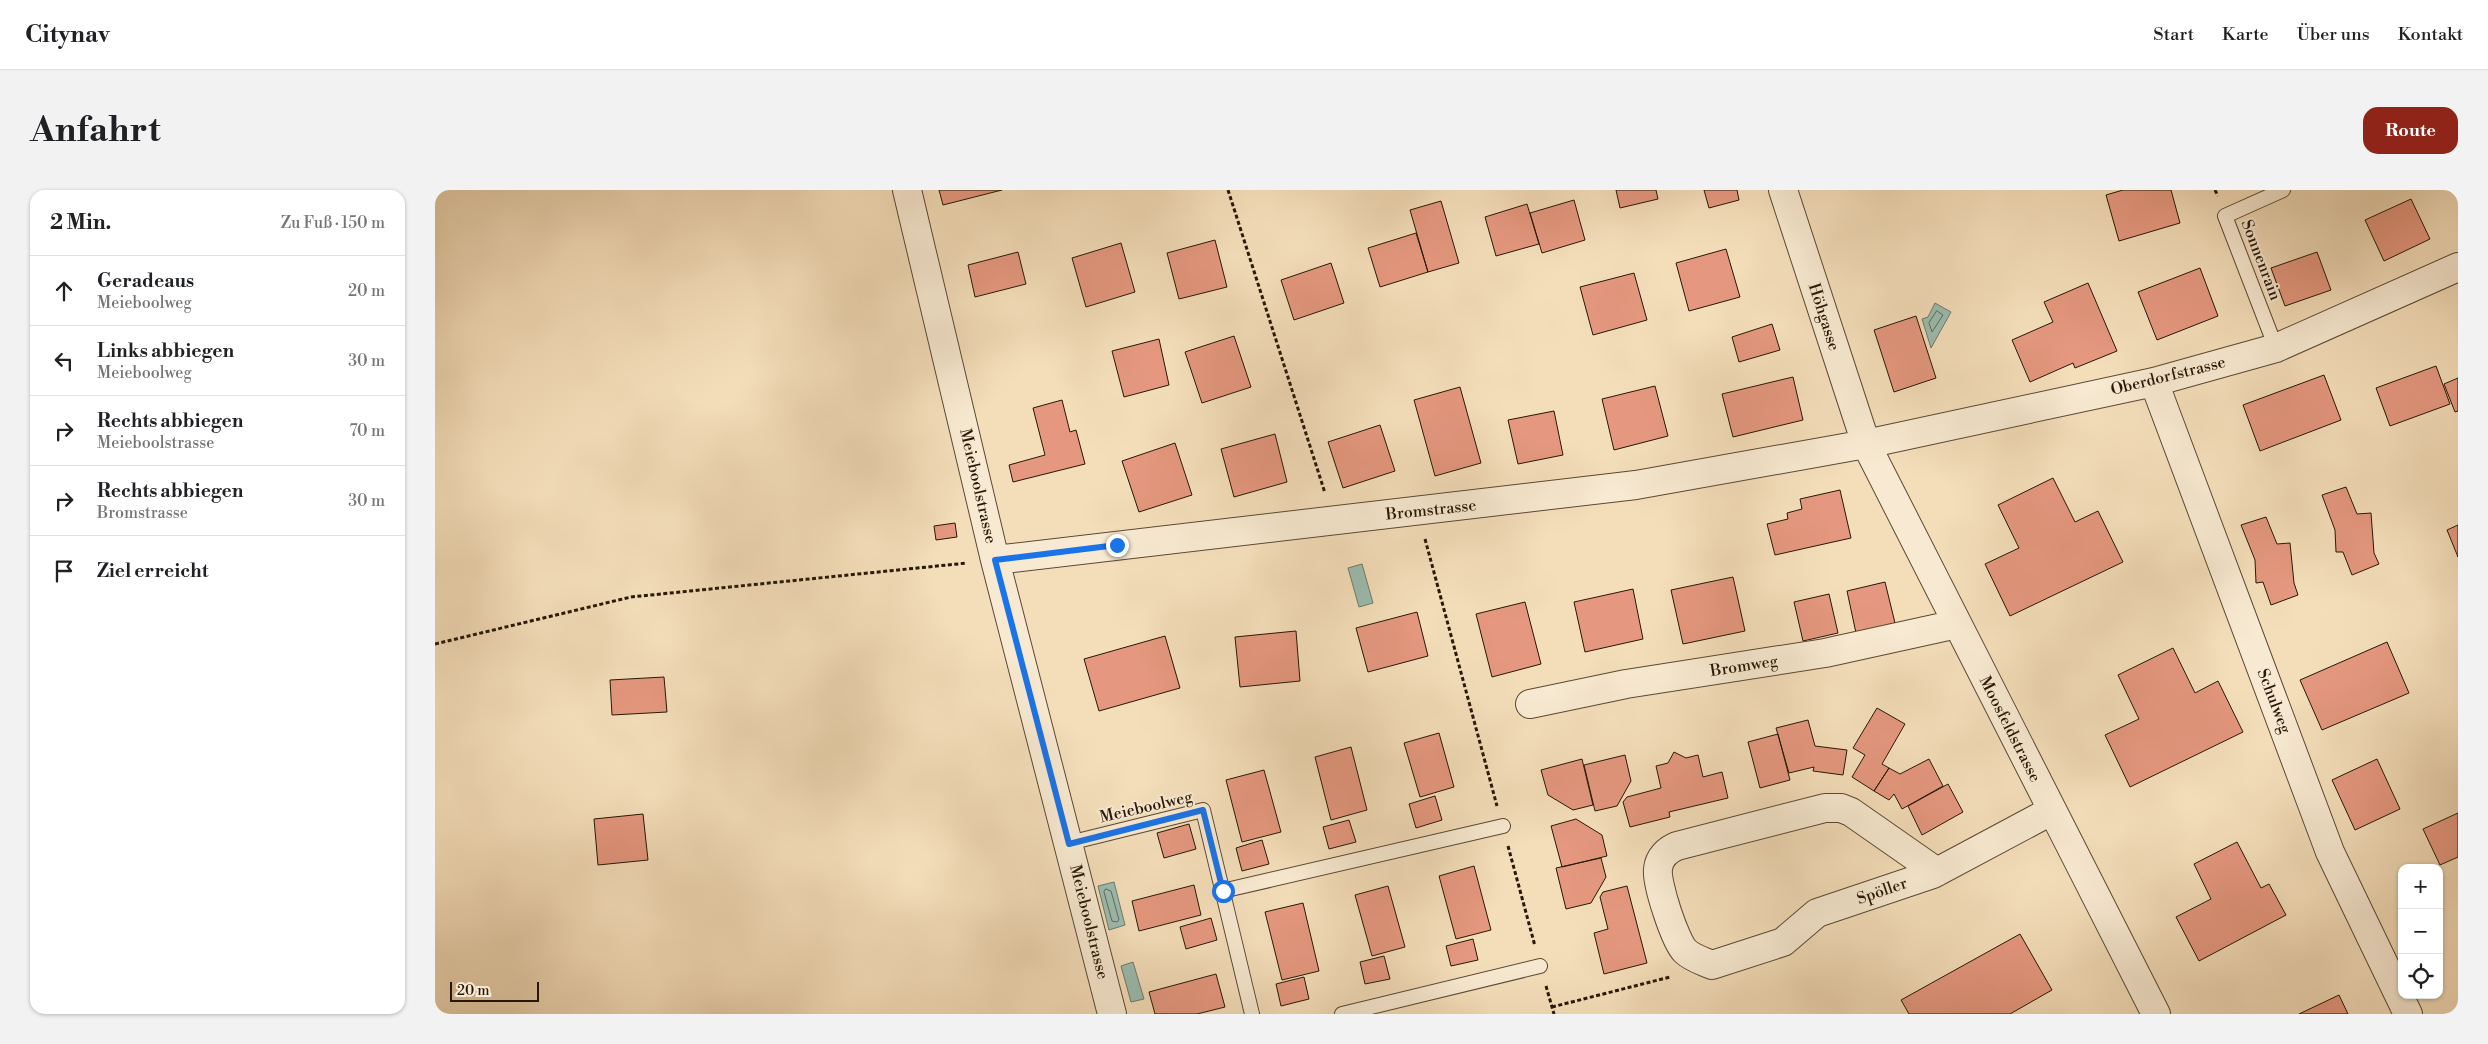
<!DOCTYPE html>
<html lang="de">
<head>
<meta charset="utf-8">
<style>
  :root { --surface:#fff; --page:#f2f2f2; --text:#202124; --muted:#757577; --line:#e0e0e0; --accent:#8f2418 }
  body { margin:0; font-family:"Libre Bodoni",serif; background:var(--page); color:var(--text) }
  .controls { position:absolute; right:15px; bottom:15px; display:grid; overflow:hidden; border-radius:10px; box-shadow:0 1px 4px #0004 }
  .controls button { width:45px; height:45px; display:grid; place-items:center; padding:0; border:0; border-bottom:1px solid var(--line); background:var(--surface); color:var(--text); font:25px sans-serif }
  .scale { position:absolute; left:15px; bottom:12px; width:89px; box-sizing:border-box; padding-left:5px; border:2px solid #261706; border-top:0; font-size:14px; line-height:18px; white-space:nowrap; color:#261706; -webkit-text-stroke:4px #f8ead2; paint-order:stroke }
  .stop { position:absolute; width:15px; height:15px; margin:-11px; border:4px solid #1a73e8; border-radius:50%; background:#fff }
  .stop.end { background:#1a73e8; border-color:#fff; box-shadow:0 1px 5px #0008 }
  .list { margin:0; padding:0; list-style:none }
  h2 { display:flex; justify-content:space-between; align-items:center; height:65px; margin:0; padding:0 20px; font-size:21px }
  h2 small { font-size:16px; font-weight:400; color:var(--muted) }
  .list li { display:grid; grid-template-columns:32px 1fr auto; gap:15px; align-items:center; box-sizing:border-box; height:70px; padding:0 20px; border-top:1px solid var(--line) }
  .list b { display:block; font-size:19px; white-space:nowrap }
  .list p { margin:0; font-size:16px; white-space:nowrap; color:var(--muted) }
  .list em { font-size:16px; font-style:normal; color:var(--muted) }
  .icon { flex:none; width:28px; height:28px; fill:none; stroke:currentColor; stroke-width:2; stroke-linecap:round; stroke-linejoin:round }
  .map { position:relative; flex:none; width:2023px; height:824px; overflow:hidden; border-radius:15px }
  header { display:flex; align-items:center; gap:30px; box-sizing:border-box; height:70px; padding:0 25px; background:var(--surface); border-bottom:1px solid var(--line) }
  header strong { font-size:24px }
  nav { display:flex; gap:28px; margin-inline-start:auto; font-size:18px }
  .intro { display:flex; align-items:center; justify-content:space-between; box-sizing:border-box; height:120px; padding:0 30px }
  h1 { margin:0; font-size:35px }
  .button { padding:12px 22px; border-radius:15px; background:var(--accent); color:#fff; font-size:18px; font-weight:700 }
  main { display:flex; gap:30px; padding:0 30px }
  aside { flex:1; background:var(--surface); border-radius:15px; box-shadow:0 1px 4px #0004 }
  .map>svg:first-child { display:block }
  .water { fill:#9cbcb0; stroke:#6d7a6c }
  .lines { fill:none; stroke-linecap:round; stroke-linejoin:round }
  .shore { stroke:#616a5b; stroke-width:1 }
  .building { fill:#e5987f; stroke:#261706 }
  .service-casing { stroke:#5a4933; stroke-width:16 }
  .minor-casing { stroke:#5a4933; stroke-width:30 }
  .path { stroke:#261706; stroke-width:3; stroke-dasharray:4 2.5; stroke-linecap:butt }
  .service { stroke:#f8ead2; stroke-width:14 }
  .minor { stroke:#f8ead2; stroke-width:28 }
  .route { stroke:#1a73e8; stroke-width:6 }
  .labels { text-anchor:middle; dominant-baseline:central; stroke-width:4; stroke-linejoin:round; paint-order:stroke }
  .street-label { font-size:16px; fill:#261706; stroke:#f8ead2 }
</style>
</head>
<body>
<header>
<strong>Citynav</strong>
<nav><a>Start</a><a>Karte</a><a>Über uns</a><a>Kontakt</a></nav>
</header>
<div class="intro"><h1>Anfahrt</h1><a class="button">Route</a></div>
<main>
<aside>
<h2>2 Min.<small>Zu Fuß · 150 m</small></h2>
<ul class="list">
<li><svg class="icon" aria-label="ahead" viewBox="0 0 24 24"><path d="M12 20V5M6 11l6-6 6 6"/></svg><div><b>Geradeaus</b><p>Meieboolweg</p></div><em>20 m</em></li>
<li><svg class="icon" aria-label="left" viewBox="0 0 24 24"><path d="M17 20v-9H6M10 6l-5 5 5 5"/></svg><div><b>Links abbiegen</b><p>Meieboolweg</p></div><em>30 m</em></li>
<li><svg class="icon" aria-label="right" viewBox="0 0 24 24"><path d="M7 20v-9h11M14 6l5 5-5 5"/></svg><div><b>Rechts abbiegen</b><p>Meieboolstrasse</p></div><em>70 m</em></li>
<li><svg class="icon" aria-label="right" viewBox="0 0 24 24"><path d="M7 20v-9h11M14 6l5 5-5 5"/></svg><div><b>Rechts abbiegen</b><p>Bromstrasse</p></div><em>30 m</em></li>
<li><svg class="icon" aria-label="arrive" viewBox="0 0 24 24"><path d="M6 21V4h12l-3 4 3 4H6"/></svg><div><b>Ziel erreicht</b></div></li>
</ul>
</aside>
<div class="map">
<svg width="2023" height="824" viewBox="0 0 2023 824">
  <rect width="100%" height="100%" fill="#f4deba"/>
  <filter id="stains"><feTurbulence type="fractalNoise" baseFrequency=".004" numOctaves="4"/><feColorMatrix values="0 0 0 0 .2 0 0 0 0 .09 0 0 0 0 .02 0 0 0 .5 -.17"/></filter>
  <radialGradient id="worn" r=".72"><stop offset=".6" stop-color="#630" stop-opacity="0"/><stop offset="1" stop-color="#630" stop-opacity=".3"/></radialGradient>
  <path class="water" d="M1500,113L1516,122L1496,158L1487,129L1493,127Z
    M927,374L938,413L924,417L913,378Z
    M679,692L690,735L674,740L663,696Z
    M698,772L709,809L696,812L686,776Z"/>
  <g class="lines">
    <path class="shore" d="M1502,121L1508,125L1497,142L1494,133Z
      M671,699L676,701L684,730L682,732L677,731L669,702Z"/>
  </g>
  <path class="building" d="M504,0H567L508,15Z
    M1181,0H1221L1223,9L1185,18Z
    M1269,0H1302L1304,10L1274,18Z
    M1688,0H1736L1745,33L1684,51L1671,5Z
    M1976,9L1995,49L1949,71L1930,30Z
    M1139,10L1150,50L1107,63L1095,23Z
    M1006,11L1024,73L993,82L975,20Z
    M1092,14L1104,54L1061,66L1050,27Z
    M981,43L993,82L945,97L933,58Z
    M780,50L792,97L744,109L732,63Z
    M686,53L700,102L651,117L637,68Z
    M1291,59L1305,107L1254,121L1241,73Z
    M583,62L591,94L540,107L533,75Z
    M1882,62L1896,100L1850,116L1836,78Z
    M896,73L909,113L859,130L846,90Z
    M1765,78L1783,126L1722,150L1703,102Z
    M1199,83L1212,130L1158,145L1145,97Z
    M1653,93L1682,161L1640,178L1638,173L1595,192L1577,150L1618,132L1609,112Z
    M1481,126L1501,188L1459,202L1439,140Z
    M1337,134L1345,160L1304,172L1297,147Z
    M799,146L816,197L767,213L750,162Z
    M724,149L734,195L689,207L677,161Z
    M2001,176L2015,214L1955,236L1941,198Z
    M1889,185L1906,230L1825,261L1808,215Z
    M1358,187L1368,230L1298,247L1287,204Z
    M2023,188V221L2020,222L2009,194Z
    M1220,196L1233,246L1179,260L1167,209Z
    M1025,197L1046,273L1000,286L979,210Z
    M627,210L635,242L641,240L650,274L578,292L574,275L610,265L598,218Z
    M1119,221L1128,265L1083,274L1073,230Z
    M945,235L960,281L908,298L893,252Z
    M840,244L852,292L799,307L786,259Z
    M740,253L757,305L704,322L687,271Z
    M1618,288L1640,332L1663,321L1688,372L1575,426L1550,374L1584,358L1563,315Z
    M1911,297L1922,324L1936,323L1939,363L1944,374L1917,385L1908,362H1901L1900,340L1887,305Z
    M1405,300L1416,348L1340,365L1332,334L1353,329L1352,323L1367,319L1365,309Z
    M1831,327L1842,354L1855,353L1859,393L1863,405L1836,415L1828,392L1821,393L1820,370L1806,335Z
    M520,333L522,347L501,350L499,336Z
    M2023,335V367L2012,340Z
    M1298,387L1310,441L1248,454L1236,400Z
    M1450,392L1460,433L1421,443L1412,401Z
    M1198,399L1208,449L1150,462L1139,412Z
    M1394,404L1403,443L1368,451L1359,412Z
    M1090,412L1106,474L1057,487L1041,424Z
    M982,422L993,466L933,482L921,438Z
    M861,441L865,491L805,497L800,447Z
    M730,446L745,498L664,521L649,469Z
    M1952,452L1974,503L1887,540L1865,490Z
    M1738,458L1760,503L1783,491L1808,542L1695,597L1670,545L1704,529L1683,485Z
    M229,487L232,522L177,525L175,490Z
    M1442,518L1470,534L1447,574L1454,578L1439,601L1417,587L1430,565L1418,558Z
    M1373,530L1380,556L1412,560L1408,585L1378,581L1379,577L1354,583L1341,538Z
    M1004,543L1019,597L985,607L969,553Z
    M1343,544L1355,590L1325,598L1313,552Z
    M916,557L932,620L896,630L880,567Z
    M1239,562L1251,568L1263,565L1268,587L1287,582L1293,608L1234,622L1235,627L1195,637L1188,612L1192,607L1226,598L1221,576L1233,573Z
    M1190,565L1196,591L1182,616L1160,621L1149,575Z
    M1147,569L1158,615L1138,620L1113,605L1106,580Z
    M1494,569L1508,596L1467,619L1459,604L1454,610L1439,601L1454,578L1465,584Z
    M1942,569L1965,619L1920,640L1897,590Z
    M829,580L846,642L807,652L791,590Z
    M1513,594L1528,622L1487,645L1473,616Z
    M1000,606L1007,630L981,638L974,614Z
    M2023,623V667L2005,675L1988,639Z
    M208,624L213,670L163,675L159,629Z
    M1141,629L1167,645L1172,666L1127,677L1116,636Z
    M914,630L921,652L894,659L888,637Z
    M754,634L761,659L729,668L722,643Z
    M827,650L834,674L807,681L801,658Z
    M1802,652L1826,698L1834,694L1851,725L1764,771L1741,727L1776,709L1759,674Z
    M1166,668L1171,687L1156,713L1131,719L1121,678Z
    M1039,676L1056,740L1021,749L1004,686Z
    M759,695L766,725L704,741L697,711Z
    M953,696L970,757L937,766L920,705Z
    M1192,696L1212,773L1169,784L1159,743L1173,739L1165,707L1168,702Z
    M868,713L884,781L847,790L830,722Z
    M776,728L782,750L751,759L745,737Z
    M1585,744L1617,800L1575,824H1474L1466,810Z
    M1038,749L1043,770L1016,776L1011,756Z
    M949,766L955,789L930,794L925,772Z
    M781,784L790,817L762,824H720L714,802Z
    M869,787L874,809L846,816L841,794Z
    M1904,805L1913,824H1864Z"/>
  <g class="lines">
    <g class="service-casing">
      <path id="service" d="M1841,158L1790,26L1848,0
        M634,653L768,620L817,824
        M787,701L1068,636
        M907,824L1105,776"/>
    </g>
    <g class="minor-casing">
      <path id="minor" d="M472,0L560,370L677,824
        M1348,0L1431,254L1721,824
        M1719,192L1895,662L1973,824
        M560,370L1201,295L1431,254L1719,192L1841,158L2023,77
        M1095,514L1191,494L1390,463L1522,434
        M1502,682L1416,622L1406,618H1390L1242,656C1232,660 1224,668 1223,679C1221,693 1240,751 1250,761C1257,768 1268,771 1277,775L1348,752L1382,723L1498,684L1616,621"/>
    </g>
    <path class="path" d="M793,0L890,303
      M1780,0L1783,6
      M990,349L1062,616
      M0,454L196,407L532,373
      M1073,656L1100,756
      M1111,796L1119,824
      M1117,817L1235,787"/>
    <use href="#service" class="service"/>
    <use href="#minor" class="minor"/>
  </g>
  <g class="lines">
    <path class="route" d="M682,355L560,370L634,654L768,620L788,701"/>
  </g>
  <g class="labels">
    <g class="street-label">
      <text transform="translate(1826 70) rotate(69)">Sonnenrain</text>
      <text transform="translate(1389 127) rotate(72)">Höhgasse</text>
      <text transform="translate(1733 186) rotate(-14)">Oberdorfstrasse</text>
      <text transform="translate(543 296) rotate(77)">Meieboolstrasse</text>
      <text transform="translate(996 320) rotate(-6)">Bromstrasse</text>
      <text transform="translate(1309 476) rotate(-9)">Bromweg</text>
      <text transform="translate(1839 511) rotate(69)">Schulweg</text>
      <text transform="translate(1575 539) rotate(63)">Moosfeldstrasse</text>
      <text transform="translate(711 617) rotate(-13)">Meieboolweg</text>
      <text transform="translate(1447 701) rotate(-19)">Spöller</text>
      <text transform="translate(654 732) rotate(76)">Meieboolstrasse</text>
    </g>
  </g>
  <rect width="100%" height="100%" filter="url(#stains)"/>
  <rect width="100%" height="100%" fill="url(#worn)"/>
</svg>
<div class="controls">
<button>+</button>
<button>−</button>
<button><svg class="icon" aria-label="locate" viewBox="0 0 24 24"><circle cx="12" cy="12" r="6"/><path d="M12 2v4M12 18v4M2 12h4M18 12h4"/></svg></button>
</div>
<div class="scale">20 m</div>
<div class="stop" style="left:788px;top:701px"></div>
<div class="stop end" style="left:682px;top:355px"></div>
</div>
</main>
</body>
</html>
